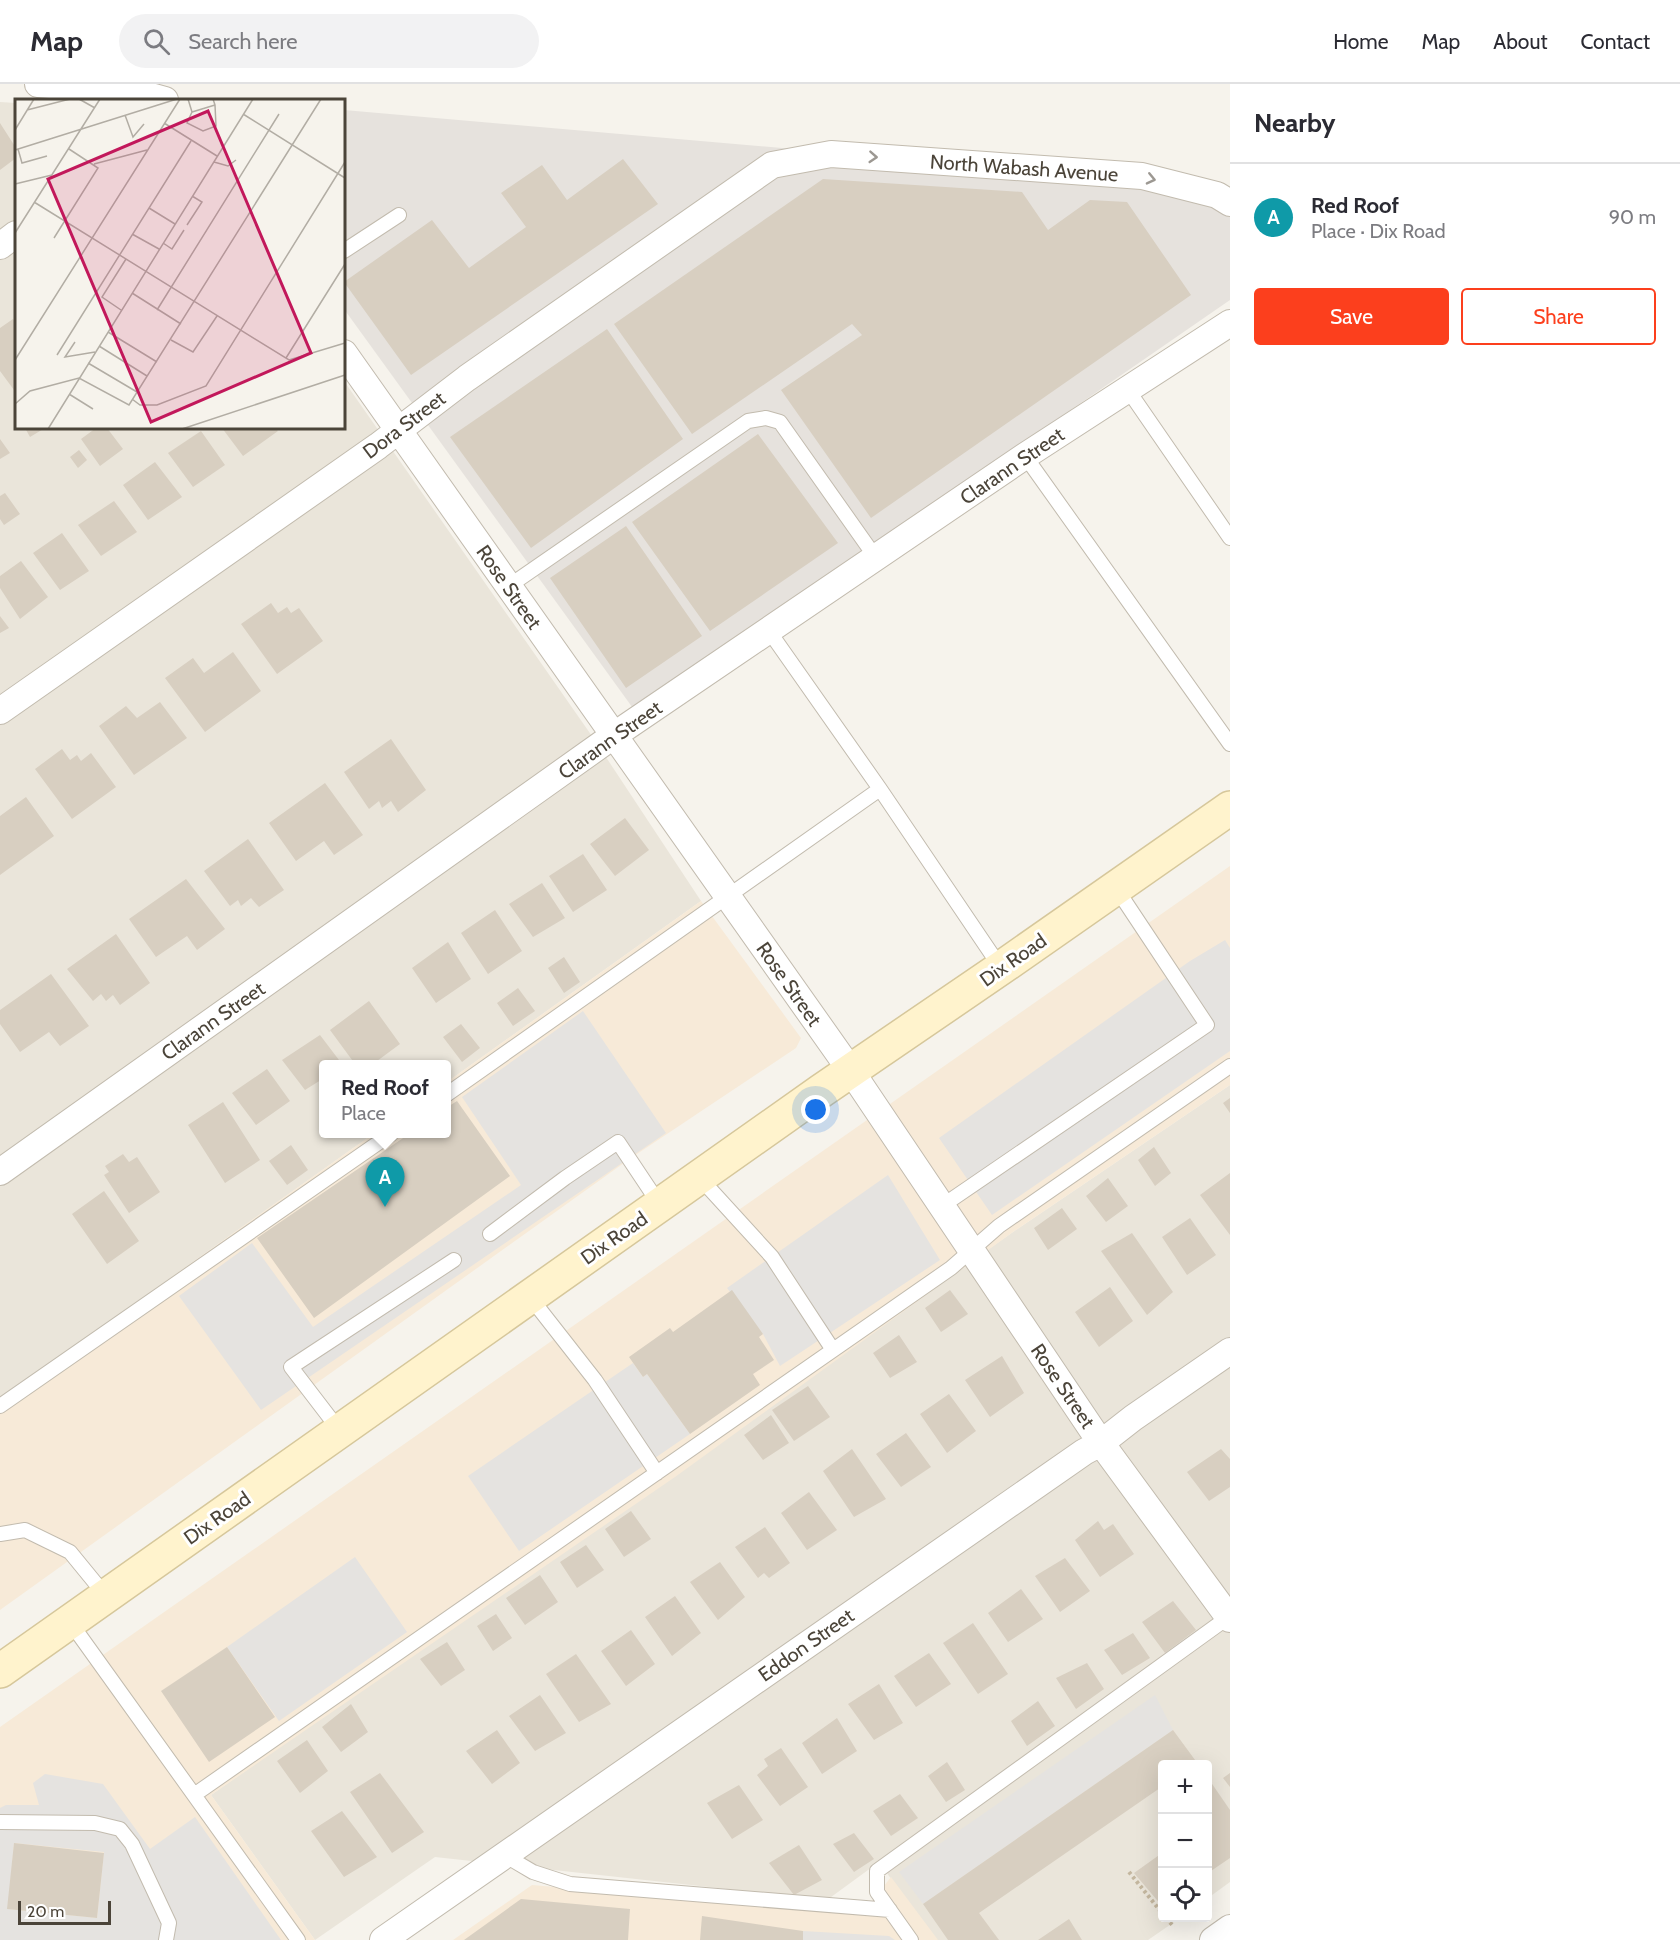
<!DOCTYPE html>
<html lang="en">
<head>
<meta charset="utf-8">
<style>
  :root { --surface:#fff; --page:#f2f2f3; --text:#2b2b33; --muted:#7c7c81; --line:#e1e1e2; --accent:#fc3f1d }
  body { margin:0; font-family:Cabin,sans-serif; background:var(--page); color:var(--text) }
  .controls { position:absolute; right:18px; bottom:18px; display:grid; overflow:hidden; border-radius:6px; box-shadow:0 6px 24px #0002 }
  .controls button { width:54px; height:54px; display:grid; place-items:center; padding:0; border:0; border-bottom:2px solid var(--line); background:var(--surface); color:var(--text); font:30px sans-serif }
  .scale { position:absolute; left:18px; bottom:15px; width:93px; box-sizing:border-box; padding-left:6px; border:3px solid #4b4439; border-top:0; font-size:16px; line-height:21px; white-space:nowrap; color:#4b4439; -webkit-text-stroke:4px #fff; paint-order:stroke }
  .you { position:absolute; left:816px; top:1026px; width:21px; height:21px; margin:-15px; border:4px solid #fff; border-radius:50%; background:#1a73e8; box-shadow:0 0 0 9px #1a73e833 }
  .badge { display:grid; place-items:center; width:39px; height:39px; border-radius:50%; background:var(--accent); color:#fff; font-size:20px; font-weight:700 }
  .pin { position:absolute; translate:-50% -50px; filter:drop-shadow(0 2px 3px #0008) }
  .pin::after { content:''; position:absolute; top:32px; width:21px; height:18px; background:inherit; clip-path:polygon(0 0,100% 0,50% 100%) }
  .popup { position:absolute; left:319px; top:976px; width:132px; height:78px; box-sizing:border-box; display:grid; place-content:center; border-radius:6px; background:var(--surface); filter:drop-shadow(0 2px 4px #0005); font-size:20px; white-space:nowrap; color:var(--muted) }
  .popup b { font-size:22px; color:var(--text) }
  .popup::after { content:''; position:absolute; left:50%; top:100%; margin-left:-12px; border:12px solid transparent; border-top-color:var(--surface) }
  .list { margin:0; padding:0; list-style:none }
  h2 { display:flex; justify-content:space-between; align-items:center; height:78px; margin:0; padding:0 24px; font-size:26px }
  h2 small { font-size:20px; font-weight:400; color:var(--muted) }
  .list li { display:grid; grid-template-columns:39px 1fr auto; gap:18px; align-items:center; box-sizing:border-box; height:108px; padding:0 24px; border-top:2px solid var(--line) }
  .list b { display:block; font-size:22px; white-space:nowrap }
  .list p { margin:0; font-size:20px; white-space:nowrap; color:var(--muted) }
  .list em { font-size:20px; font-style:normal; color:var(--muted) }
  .actions { display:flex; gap:12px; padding:18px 24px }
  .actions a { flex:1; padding:14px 0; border:2px solid var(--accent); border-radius:6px; text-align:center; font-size:21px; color:var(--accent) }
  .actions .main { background:var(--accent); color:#fff }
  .icon { flex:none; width:33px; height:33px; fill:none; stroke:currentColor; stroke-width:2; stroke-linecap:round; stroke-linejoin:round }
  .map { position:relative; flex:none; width:1230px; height:1856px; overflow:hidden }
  header { display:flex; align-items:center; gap:36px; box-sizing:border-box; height:84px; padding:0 30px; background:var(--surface); border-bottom:2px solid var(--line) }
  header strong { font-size:28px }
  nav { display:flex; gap:33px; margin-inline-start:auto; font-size:21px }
  .search { width:420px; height:54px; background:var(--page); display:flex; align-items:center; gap:15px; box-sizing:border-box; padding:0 21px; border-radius:33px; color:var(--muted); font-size:22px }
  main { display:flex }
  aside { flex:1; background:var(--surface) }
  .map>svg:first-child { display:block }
  .residential { fill:#eae5da }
  .commercial { fill:#f7ead8 }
  .industrial { fill:#e6e2dd }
  .parking { fill:#e5e3e0; fill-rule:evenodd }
  .building { fill:#d8cfc1 }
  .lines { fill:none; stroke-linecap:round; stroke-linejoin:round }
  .lane-casing { stroke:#c2bbae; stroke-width:16 }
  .street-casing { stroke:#c2bbae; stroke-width:28 }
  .secondary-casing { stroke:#d6c79b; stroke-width:36 }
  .path { stroke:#c4b79f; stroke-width:4; stroke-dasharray:3 3; stroke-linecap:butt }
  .lane { stroke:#fff; stroke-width:14 }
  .street { stroke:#fff; stroke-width:26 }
  .secondary { stroke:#fff3cd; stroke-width:33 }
  .oneway { stroke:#9c9892 }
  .labels { text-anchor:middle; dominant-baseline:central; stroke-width:6; stroke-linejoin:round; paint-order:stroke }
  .street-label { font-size:20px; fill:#4b4439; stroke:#fff }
  .inset-road { fill:none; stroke:#b2ada4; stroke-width:1.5 }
  .view { fill:#c2185b; fill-opacity:0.15; stroke:#c2185b; stroke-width:3 }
  .inset-edge { fill:none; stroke:#4b4439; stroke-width:3 }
</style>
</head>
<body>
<header>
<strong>Map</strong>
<div class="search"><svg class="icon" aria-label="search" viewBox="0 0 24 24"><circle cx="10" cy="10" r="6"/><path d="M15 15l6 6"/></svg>Search here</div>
<nav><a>Home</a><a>Map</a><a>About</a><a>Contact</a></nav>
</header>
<main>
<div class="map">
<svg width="1230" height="1856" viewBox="0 0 1230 1856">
  <rect width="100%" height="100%" fill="#f6f3ec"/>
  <path class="residential" d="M0,18L16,19V344H344V297L594,655L701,817L447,998L446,980H324V1050H373L0,1315Z
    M1230,1001V1798L1208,1814V1680H1162V1834H1180L1148,1856H935L879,1778L827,1816L435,1773L315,1856L211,1711L1013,1148Z"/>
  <path class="commercial" d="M1230,782V1001L1013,1148L675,1393L211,1711L315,1856H0V1643Z
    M701,817L801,954L796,964L628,1076L0,1526V1315L373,1050H446L447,998Z
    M891,1793L938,1856H453L532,1801L863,1829Z"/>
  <path class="industrial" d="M344,26L1230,103V216L635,627L344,225Z"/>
  <path class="parking" d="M1225,856L1230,864V967L992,1131L939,1054L1190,877Z
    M583,927L666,1049L261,1326L179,1212L252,1159L313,1243L521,1101L462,1013Z
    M888,1091L940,1176L780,1282L763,1250L727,1204Z
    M633,1279L643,1293L647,1290L690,1350L519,1467L468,1392Z
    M355,1473L407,1548L279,1637L227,1563Z
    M1155,1611L1173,1646L923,1820L899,1788Z
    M45,1690L103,1700L150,1765L195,1733L281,1856H0V1724L6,1721H39L33,1699ZM14,1759L104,1768L97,1834L8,1825Z
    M803,1847L889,1852L895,1856H803Z"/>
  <path class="building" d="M0,39L16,64V74L0,86Z
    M623,75L658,120L411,291L344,198L432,136L469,184L526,143L501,109L542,81L567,116Z
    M823,95L1022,108L1048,146L1090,116L1127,118L1191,211L871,434L781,306L862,251L852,240L692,350L614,240Z
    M13,235L16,240V304L14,306L0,287V244Z
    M607,245L683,355L531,464L450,353Z
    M25,344H45L30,353Z
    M96,344H107L123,365L100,382L81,355Z
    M222,344H275L278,347L243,372Z
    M201,347L225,381L193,403L168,369Z
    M758,350L838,459L710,547L632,438Z
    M0,355L10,369L0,375Z
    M79,366L87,376L78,384L70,373Z
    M155,378L182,413L148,436L123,401Z
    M5,409L20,430L4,441L0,435V412Z
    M114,417L137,448L101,472L78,441Z
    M626,442L702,552L626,604L550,494Z
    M62,449L89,487L60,506L33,469Z
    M21,477L48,513L20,535L0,504V492Z
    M271,519L278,529L287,523L291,529L299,524L323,557L277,590L241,540Z
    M0,532L9,544L0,549Z
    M233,568L261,607L205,648L165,594L193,574L204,589Z
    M160,618L187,654L134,691L99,642L126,622L137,634Z
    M391,655L426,706L398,728L391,717L382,724L379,717L369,725L344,688Z
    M62,665L70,676L77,671L81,677L91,669L116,703L72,735L35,685Z
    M325,699L363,751L334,771L324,757L296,777L269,739Z
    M26,713L54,752L0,791V732Z
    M625,734L649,766L615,792L590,760Z
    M248,755L284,806L259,823L251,814L241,822L238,816L230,822L204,787Z
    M583,770L607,806L573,828L549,792Z
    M186,795L225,845L197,866L187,852L156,873L129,835Z
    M542,799L565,834L533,853L509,820Z
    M495,826L522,867L488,890L461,849Z
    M116,850L150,899L120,921L113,911L106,917L101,910L93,917L67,885Z
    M448,858L471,895L436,919L412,884Z
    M564,873L580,898L564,909L548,884Z
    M51,890L89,942L60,962L49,948L20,968L0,940V926Z
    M518,904L535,927L513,942L497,919Z
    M369,917L400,960L373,980H355L330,946Z
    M461,940L480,964L462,978L443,953Z
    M320,951L342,980H324V994L305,1006L282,976Z
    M267,985L290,1017L256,1041L232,1009Z
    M1230,1014V1029L1223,1019Z
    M457,1017L510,1092L314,1234L257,1154L409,1050H446V1024Z
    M223,1018L260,1076L225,1099L188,1041Z
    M291,1061L308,1086L287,1101L269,1077Z
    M1154,1063L1171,1089L1155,1102L1138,1076Z
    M123,1070L129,1078L137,1073L160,1108L129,1129L104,1091L109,1088L105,1082Z
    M1230,1089V1151L1200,1111Z
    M1108,1094L1128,1122L1106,1138L1086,1112Z
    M104,1107L139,1157L107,1180L72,1130Z
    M1062,1124L1077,1145L1048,1166L1034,1144Z
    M1190,1134L1216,1171L1187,1191L1162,1153Z
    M1132,1149L1173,1208L1147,1231L1101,1167Z
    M1110,1203L1133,1237L1099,1263L1075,1228Z
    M732,1206L763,1250L759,1253L774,1276L753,1290L760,1301L690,1350L647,1290L643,1293L629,1273L670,1244L673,1248Z
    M950,1206L968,1230L941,1248L925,1224Z
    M899,1251L917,1278L890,1294L873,1269Z
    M1002,1272L1024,1309L990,1333L965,1296Z
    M808,1302L830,1333L794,1357L772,1326Z
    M949,1310L976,1347L947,1369L920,1330Z
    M771,1331L789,1359L763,1376L744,1351Z
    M906,1349L931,1383L901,1403L876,1370Z
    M852,1365L886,1415L854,1433L823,1387Z
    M1221,1365L1230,1375V1403L1209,1417L1187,1388Z
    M809,1408L837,1446L807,1466L781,1429Z
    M631,1427L651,1455L624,1473L605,1445Z
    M1098,1437L1104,1446L1113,1440L1134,1470L1100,1493L1075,1456Z
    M765,1443L790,1479L769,1494L764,1489L758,1494L735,1463Z
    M586,1461L604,1486L577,1504L560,1478Z
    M1065,1474L1090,1507L1060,1528L1035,1492Z
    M720,1478L745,1513L718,1536L690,1498Z
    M540,1491L558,1518L525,1541L506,1514Z
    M1021,1505L1043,1535L1008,1558L988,1529Z
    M675,1512L701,1549L672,1572L645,1533Z
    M1173,1517L1196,1546L1165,1569L1142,1538Z
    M496,1530L512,1554L493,1567L477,1542Z
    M973,1539L1008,1590L978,1610L943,1559Z
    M631,1546L655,1580L626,1602L601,1567Z
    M1133,1549L1150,1574L1122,1591L1104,1566Z
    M447,1558L465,1586L441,1602L420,1575Z
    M227,1563L275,1633L209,1678L161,1607Z
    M929,1569L951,1600L916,1623L894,1592Z
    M576,1570L611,1620L579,1638L546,1590Z
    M1087,1579L1104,1605L1076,1625L1056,1594Z
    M879,1600L903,1639L874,1656L848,1620Z
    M540,1611L566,1649L535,1667L509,1632Z
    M1038,1617L1055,1642L1027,1662L1011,1637Z
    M351,1620L368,1648L341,1668L322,1643Z
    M837,1634L857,1667L822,1690L802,1659Z
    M497,1646L520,1679L492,1700L466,1667Z
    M1173,1646L1198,1680H1162V1708L1160,1704L979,1829L999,1856H948L923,1820Z
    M307,1656L328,1687L300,1709L277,1677Z
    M781,1664L808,1703L780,1722L757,1691L768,1682L764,1675Z
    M947,1678L965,1706L946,1718L928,1692Z
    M380,1689L424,1748L392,1769L350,1708Z
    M1230,1689V1703L1223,1694Z
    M1208,1694L1230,1726V1774L1208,1789Z
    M739,1701L763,1736L732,1755L707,1719Z
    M900,1710L918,1734L891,1752L873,1727Z
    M342,1727L377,1773L344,1793L311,1747Z
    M854,1749L874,1775L854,1788L833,1760Z
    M14,1759L104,1769L97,1834L7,1825Z
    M799,1761L822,1796L794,1811L769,1779Z
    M1162,1769V1822L1134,1789Z
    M521,1815L630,1825L628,1856H464Z
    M702,1832L803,1847V1856H700Z
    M1069,1835L1082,1856H1038Z"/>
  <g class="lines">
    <g class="lane-casing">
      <path id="lane" d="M344,167L399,131
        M1128,306L1230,454
        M1025,372L1230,660
        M509,502L748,337L766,334L780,338L876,474
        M769,547L880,705L1001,884
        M446,1011L880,705
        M699,1093L772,1173L833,1266
        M942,1122L1207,941L1116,804
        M490,1150L565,1094L618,1058L660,1121
        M530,1213L595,1296L657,1389
        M0,1322L391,1050
        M340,1347L291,1283L454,1176
        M0,1450L25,1446L70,1468L106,1512
        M70,1538L298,1856
        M194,1711L951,1184L999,1142L1230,982
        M0,1738L95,1739L120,1745L132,1760L169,1839L166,1856
        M504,1771L533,1788L570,1800L890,1826
        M911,1856L877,1808V1787L1230,1532"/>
    </g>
    <g class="street-casing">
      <path id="street" d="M38,0L136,8L165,16
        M0,162L16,150
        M344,269L851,987L1101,1359L1230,1535
        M0,627L378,362L467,294L772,81L831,70L1142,92L1217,111L1230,119
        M0,1088L613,652L1025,372L1230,239
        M383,1856L1084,1368L1101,1359L1133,1334L1230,1267
        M1213,1856L1230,1844"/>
    </g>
    <g class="secondary-casing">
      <path id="secondary" d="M0,1587L821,1007L1001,884L1230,724"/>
    </g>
    <path class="path" d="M1129,1788L1162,1829
      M1166,1834L1174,1843"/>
    <use href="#lane" class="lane"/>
    <use href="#street" class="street"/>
    <use href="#secondary" class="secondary"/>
  </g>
  <defs><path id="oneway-chevron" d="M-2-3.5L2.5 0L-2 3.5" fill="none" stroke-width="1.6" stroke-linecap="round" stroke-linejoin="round" transform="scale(1.5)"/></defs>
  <g class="oneway">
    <use href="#oneway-chevron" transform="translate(873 73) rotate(4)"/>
    <use href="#oneway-chevron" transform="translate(1151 95) rotate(13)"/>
  </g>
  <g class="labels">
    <g class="street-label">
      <text transform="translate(1024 84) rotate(4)">North Wabash Avenue</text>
      <text transform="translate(404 341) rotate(-37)">Dora Street</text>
      <text transform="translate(1012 382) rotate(-34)">Clarann Street</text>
      <text transform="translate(509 503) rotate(55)">Rose Street</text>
      <text transform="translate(610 656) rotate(-35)">Clarann Street</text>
      <text transform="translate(1013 876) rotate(-35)">Dix Road</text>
      <text transform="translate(789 900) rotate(55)">Rose Street</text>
      <text transform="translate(213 937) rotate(-35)">Clarann Street</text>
      <text transform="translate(614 1154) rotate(-35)">Dix Road</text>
      <text transform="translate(1063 1302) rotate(56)">Rose Street</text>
      <text transform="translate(217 1434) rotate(-35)">Dix Road</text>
      <text transform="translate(806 1561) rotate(-35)">Eddon Street</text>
    </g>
  </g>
  <g transform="translate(15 15)">
    <rect width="330" height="330" fill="#f6f3ec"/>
    <path class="inset-road" d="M64,0L80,9M173,0L177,13L200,6L198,0M12,11L55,0M177,13L172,24L188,32L201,27L200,6M228,15L330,79M110,16L118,38L129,25M149,24L202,57M0,31L19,0M3,50L7,64L32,57M0,51L162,0M199,63L213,67L221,61M79,65L132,51M0,85L37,76M19,103L274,261L330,244M134,109L160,125M172,126L187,103L177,97M0,134L85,0M117,135L144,150M39,139L83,69L54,50M148,144L157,150L169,131M117,194L166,225M106,211L87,198L111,160M142,211L264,15M93,233L142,263M156,241L178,253L202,217M60,243L50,258L80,253M84,247L132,277M42,256L176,42M271,259L330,165M0,261L165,0M73,264L122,293M54,295L78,310M117,300L125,306H142L191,287L330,63M0,305L15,292L64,279L114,306L306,0M33,330L238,0M167,330L330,276"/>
    <path class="view" d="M193,12L296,254L136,323L33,80Z"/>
    <rect width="330" height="330" class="inset-edge"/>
  </g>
</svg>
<div class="controls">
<button>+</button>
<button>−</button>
<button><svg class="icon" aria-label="locate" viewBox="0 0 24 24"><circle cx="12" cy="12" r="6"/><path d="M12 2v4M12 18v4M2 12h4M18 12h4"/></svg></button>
</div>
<div class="scale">20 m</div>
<div class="you"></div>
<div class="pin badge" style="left:385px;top:1123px;background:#0f9aa8">A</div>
<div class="popup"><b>Red Roof</b>Place</div>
</div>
<aside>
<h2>Nearby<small></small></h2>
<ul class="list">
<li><span class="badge" style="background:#0f9aa8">A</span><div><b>Red Roof</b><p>Place · Dix Road</p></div><em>90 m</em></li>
</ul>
<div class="actions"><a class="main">Save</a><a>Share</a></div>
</aside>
</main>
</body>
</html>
